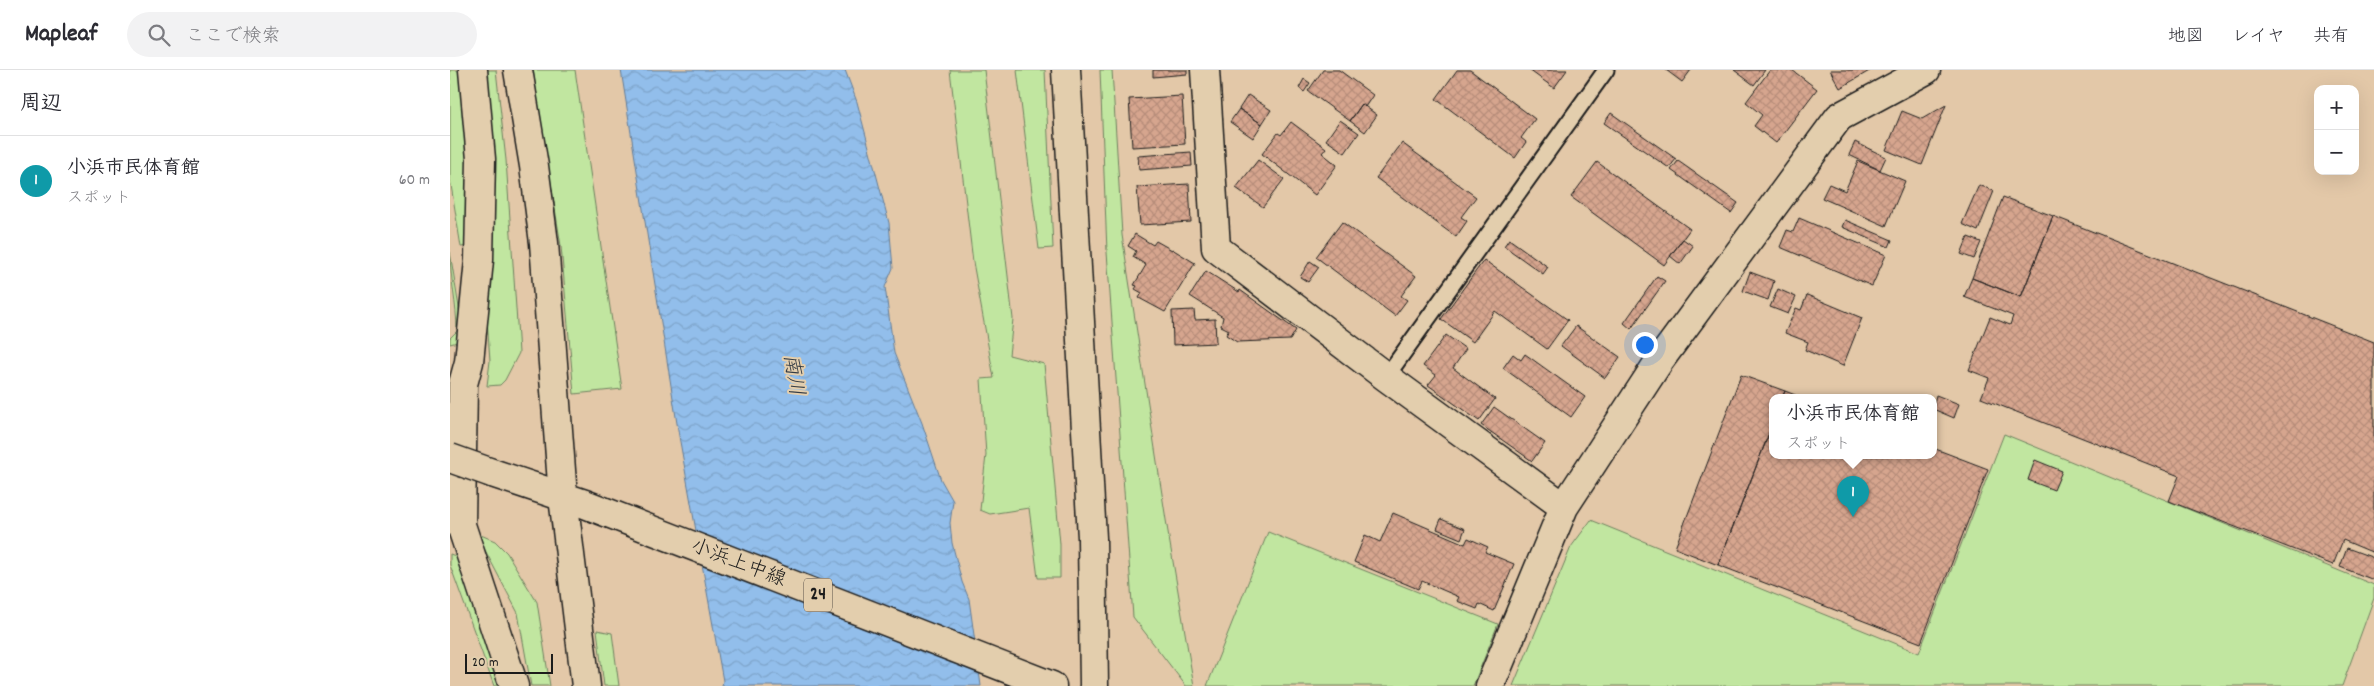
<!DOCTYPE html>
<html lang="ja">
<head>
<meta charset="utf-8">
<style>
  :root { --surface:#fff; --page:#f2f2f3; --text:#2b2b33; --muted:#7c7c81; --line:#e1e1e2; --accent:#b45309 }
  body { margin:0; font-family:Dekko,"Klee One",sans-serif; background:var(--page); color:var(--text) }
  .controls { position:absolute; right:15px; top:15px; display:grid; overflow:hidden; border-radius:10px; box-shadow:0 5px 20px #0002 }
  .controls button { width:45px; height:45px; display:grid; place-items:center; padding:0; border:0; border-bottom:1px solid var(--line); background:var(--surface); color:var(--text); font:25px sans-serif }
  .scale { position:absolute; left:15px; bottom:12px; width:88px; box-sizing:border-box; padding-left:5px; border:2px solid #1c1c1c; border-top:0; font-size:14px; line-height:18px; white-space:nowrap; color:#1c1c1c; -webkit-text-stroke:4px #e3cead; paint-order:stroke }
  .you { position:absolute; left:1194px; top:274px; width:18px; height:18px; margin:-12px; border:4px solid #fff; border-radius:50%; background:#1a73e8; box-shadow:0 0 0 8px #1a73e833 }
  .badge { display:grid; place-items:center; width:32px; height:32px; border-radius:50%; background:var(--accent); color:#fff; font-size:16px; font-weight:700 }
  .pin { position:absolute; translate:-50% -41px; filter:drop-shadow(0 1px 2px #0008) }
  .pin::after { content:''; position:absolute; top:26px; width:18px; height:15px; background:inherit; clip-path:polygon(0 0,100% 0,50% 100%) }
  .popup { position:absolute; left:1319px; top:324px; width:168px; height:65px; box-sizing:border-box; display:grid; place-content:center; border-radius:10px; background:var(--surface); filter:drop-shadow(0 1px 4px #0005); font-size:16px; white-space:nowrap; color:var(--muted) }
  .popup b { font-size:19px; color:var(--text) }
  .popup::after { content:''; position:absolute; left:50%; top:100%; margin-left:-10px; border:10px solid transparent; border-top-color:var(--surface) }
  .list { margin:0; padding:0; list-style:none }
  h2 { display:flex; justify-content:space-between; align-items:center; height:65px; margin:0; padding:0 20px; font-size:21px }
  h2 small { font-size:16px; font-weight:400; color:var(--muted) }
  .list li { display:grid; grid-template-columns:32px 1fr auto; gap:15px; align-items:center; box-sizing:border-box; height:90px; padding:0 20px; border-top:1px solid var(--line) }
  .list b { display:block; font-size:19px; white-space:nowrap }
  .list p { margin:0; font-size:16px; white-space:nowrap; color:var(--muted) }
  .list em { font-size:16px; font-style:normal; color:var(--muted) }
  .icon { flex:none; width:28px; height:28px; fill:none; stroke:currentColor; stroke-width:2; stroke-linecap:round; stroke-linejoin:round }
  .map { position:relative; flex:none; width:1924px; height:616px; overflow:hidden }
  header { display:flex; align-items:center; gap:30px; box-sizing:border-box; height:70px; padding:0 25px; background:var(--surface); border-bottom:1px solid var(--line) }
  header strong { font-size:24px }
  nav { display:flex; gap:28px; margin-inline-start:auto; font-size:18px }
  .search { width:350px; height:45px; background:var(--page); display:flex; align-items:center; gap:12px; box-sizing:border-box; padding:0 18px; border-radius:28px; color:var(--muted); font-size:19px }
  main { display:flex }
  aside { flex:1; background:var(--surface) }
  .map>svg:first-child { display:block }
  .grass { fill:#c1e6a0; stroke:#6e815e }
  .water { fill:url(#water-waves); stroke:#637d98 }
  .building { fill:url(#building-cross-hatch); stroke:#1c1c1c }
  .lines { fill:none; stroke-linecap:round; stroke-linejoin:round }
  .lane-casing { stroke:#1c1c1c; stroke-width:19 }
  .street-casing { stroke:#1c1c1c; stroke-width:31 }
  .secondary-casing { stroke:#1c1c1c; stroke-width:31 }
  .primary-casing { stroke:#1c1c1c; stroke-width:31 }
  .lane { stroke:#e3cead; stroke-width:15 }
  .street { stroke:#e3cead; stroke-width:28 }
  .secondary { stroke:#e3cead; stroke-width:28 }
  .primary { stroke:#e3cead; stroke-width:28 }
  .primary-bridge-casing { stroke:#1c1c1c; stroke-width:31; stroke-linecap:butt }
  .primary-bridge { stroke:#e3cead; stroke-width:28 }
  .labels { text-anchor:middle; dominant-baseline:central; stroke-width:4; stroke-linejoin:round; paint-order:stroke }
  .shield { fill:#e3cead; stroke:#585148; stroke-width:1 }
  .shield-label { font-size:19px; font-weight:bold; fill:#1c1c1c }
  .street-label { font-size:20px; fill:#1c1c1c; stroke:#e3cead }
  .water-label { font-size:21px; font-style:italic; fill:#343c45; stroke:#e3cead }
</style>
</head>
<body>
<header>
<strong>Mapleaf</strong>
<div class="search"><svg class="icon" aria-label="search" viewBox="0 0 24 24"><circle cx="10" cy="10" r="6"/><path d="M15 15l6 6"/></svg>ここで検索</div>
<nav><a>地図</a><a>レイヤ</a><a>共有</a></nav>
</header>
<main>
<aside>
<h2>周辺<small></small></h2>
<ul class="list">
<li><span class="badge" style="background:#0f9aa8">1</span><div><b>小浜市民体育館</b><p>スポット</p></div><em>60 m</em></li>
</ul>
</aside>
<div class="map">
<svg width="1924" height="616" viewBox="0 0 1924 616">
  <defs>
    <pattern id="water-waves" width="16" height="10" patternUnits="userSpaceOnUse" patternTransform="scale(1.25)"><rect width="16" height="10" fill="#92beeb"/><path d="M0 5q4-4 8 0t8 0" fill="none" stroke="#7da3c9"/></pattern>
    <pattern id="building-cross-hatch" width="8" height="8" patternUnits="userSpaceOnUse" patternTransform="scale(1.25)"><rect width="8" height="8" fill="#d6a58e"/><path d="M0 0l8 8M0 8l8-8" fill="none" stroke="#b78d7a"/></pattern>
  </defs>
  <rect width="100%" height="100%" fill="#e3c8a8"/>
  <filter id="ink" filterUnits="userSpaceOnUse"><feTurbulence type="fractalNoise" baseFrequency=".02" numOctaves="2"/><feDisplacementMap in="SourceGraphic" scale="10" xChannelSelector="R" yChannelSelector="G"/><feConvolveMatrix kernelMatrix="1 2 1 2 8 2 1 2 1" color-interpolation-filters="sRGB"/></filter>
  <g filter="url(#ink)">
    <path class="grass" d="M0,0H13L21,90V176L11,177L0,109Z
      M32,0H46L56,90L69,283L55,310L50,315L37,316L40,291L37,249Z
      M83,0H125L172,319L124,324L111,176Z
      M500,0H534L563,249L559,285L594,294L610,474V508H588L579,438L540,444L530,440L536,385L531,309L544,308L523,192Z
      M567,0H595L603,178L589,179Z
      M650,0H662L672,165L716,450L744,616H736L683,547L657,182Z
      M0,182L10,244L11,271L0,274V268L7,261C7,235 0,209 0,182Z
      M1554,364L1924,515V528L1892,616H1063L1121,477L1141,450L1469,583Z
      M818,462L1048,554L1023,616H757Z
      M26,463L45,471L57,483L87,532L100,616H81L68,543Z
      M0,484L8,487L53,616H44L0,495Z
      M147,560L162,563L169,616H154Z"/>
    <path class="water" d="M171,0H395L407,32L439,153L443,198L435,217L444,283L472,353L491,410L503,431L500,453L502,473L512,512L519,529L531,616H272L273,611L229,366Z"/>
    <path class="building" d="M703,0H737V4L703,7Z
      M873,0H889L923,25L915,37L912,34L900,51L858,21Z
      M1007,0H1020L1085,49L1071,68L1076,72L1065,88L986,29Z
      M1079,0H1117L1104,18Z
      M1216,0H1241L1232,12Z
      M1284,0H1315L1304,15Z
      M1320,0H1342L1367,19L1326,73L1304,56L1312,45L1296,32Z
      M1380,0H1421L1390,18Z
      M854,9L860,13L854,22L849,18Z
      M798,25L821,40L812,54L789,39Z
      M732,26L735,74L682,77L679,29Z
      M912,34L927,45L915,62L900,51Z
      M1496,35L1472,95L1436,80L1452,41L1472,49Z
      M789,39L812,54L803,68L780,52Z
      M1161,43L1226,89L1219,98L1154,53Z
      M890,50L909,63L895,83L876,70Z
      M841,52L876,78L872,83L887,95L865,125L812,84L828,63L831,65Z
      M1405,72L1436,87L1430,100L1399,85Z
      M952,73L1026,127L1011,147L1017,151L1006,167L926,108Z
      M741,82L742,96L689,100L688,86Z
      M808,90L834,109L813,137L786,118Z
      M1228,91L1288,133L1281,143L1221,100Z
      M1408,91L1455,111L1436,156L1372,128L1379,114L1395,121Z
      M1147,92L1240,159L1214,195L1121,127Z
      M739,114L741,152L690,155L687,117Z
      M1529,115L1544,121L1528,161L1512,154Z
      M1553,127L1603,146L1571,227L1522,208Z
      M1603,146L1924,272V483L1893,470L1883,495L1719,431L1729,406L1531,328L1539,308L1519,300L1540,247L1560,255L1563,246L1514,227L1522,208L1571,227Z
      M1349,148L1436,185L1422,216L1330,177L1337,160L1343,162Z
      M1395,150L1442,170L1439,177L1392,157Z
      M892,152L966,206L951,226L957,230L945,246L866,187Z
      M685,164L703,175L706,171L722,180V179L745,193L715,242L689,228L692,223L685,219L687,216L684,215L696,195L683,187L686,181L678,176Z
      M1518,167L1531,172L1524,189L1511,184Z
      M1059,169L1098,197L1093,204L1054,176Z
      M1233,169L1243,176L1230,194L1220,186Z
      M1034,190L1118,250L1097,279L1045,241L1023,272L991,249Z
      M860,191L869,197L858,212L850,207Z
      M756,201L789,222L790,220L846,260L840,270L787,272L776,265L779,260L771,256L773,247L740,226Z
      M1300,202L1324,211L1318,230L1293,221Z
      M1207,206L1215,211L1181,259L1174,253Z
      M1328,219L1346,227L1338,244L1320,237Z
      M1357,225L1412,248L1393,296L1355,280L1358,272L1335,263L1346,238L1351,240Z
      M744,240L745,250L765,249L766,273L723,275L722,241Z
      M1126,256L1170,287L1155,308L1111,276Z
      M996,265L1016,279L1003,298L1045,329L1029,351L978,315L986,305L973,296Z
      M1063,284L1071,290L1075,284L1135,327L1121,347L1053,298Z
      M1291,305L1335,321L1332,328H1323V353L1268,495L1225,478Z
      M1335,321L1353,328H1332Z
      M1486,325L1509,334L1504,348L1483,339Z
      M1044,337L1095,373L1082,391L1031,355Z
      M1323,353V386H1483V378L1538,399L1471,573L1268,495Z
      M1585,390L1612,401L1604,420L1578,410Z
      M943,443L1015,474L1018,468L1038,477L1035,482L1064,494L1044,541L1029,534L1027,539L1007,531L1009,527L972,511L968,519L904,492L915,465L930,472Z
      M991,449L1015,459L1011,469L987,459Z
      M1897,478L1924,488V510L1890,497Z"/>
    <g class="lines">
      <g class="lane-casing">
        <path id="lane" d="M936,307L1156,0"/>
      </g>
      <g class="street-casing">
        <path id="street" d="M23,0L31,89L29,190L19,292L13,314L11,455L64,616
          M755,0L766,178L936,307L1114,437
          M1040,616L1114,437L1210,290L1389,47L1476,0"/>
      </g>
      <g class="secondary-casing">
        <path id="secondary" d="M68,0L84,96L94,173L113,427L136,616
          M616,0L642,468L644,616"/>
      </g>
      <g class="primary-casing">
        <path id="primary" d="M42,403L135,434L602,616"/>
      </g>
      <use href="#lane" class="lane"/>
      <use href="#street" class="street"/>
      <use href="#secondary" class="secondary"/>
      <use href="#primary" class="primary"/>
      <g class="primary-bridge-casing">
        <path id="primary-bridge" d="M0,388L42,403"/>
      </g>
      <use href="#primary-bridge" class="primary-bridge"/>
    </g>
  </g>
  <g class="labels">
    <rect class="shield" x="354" y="508.5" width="28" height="33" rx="4"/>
    <g class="shield-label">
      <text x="368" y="525">24</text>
    </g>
    <g class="street-label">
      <text transform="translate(288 494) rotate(21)">小浜上中線</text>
    </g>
    <g class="water-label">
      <text transform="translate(342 305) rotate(81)">南川</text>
    </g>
  </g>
</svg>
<div class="controls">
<button>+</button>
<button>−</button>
</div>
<div class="scale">20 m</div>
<div class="you"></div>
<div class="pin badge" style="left:1403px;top:447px;background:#0f9aa8">1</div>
<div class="popup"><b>小浜市民体育館</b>スポット</div>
</div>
</main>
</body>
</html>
